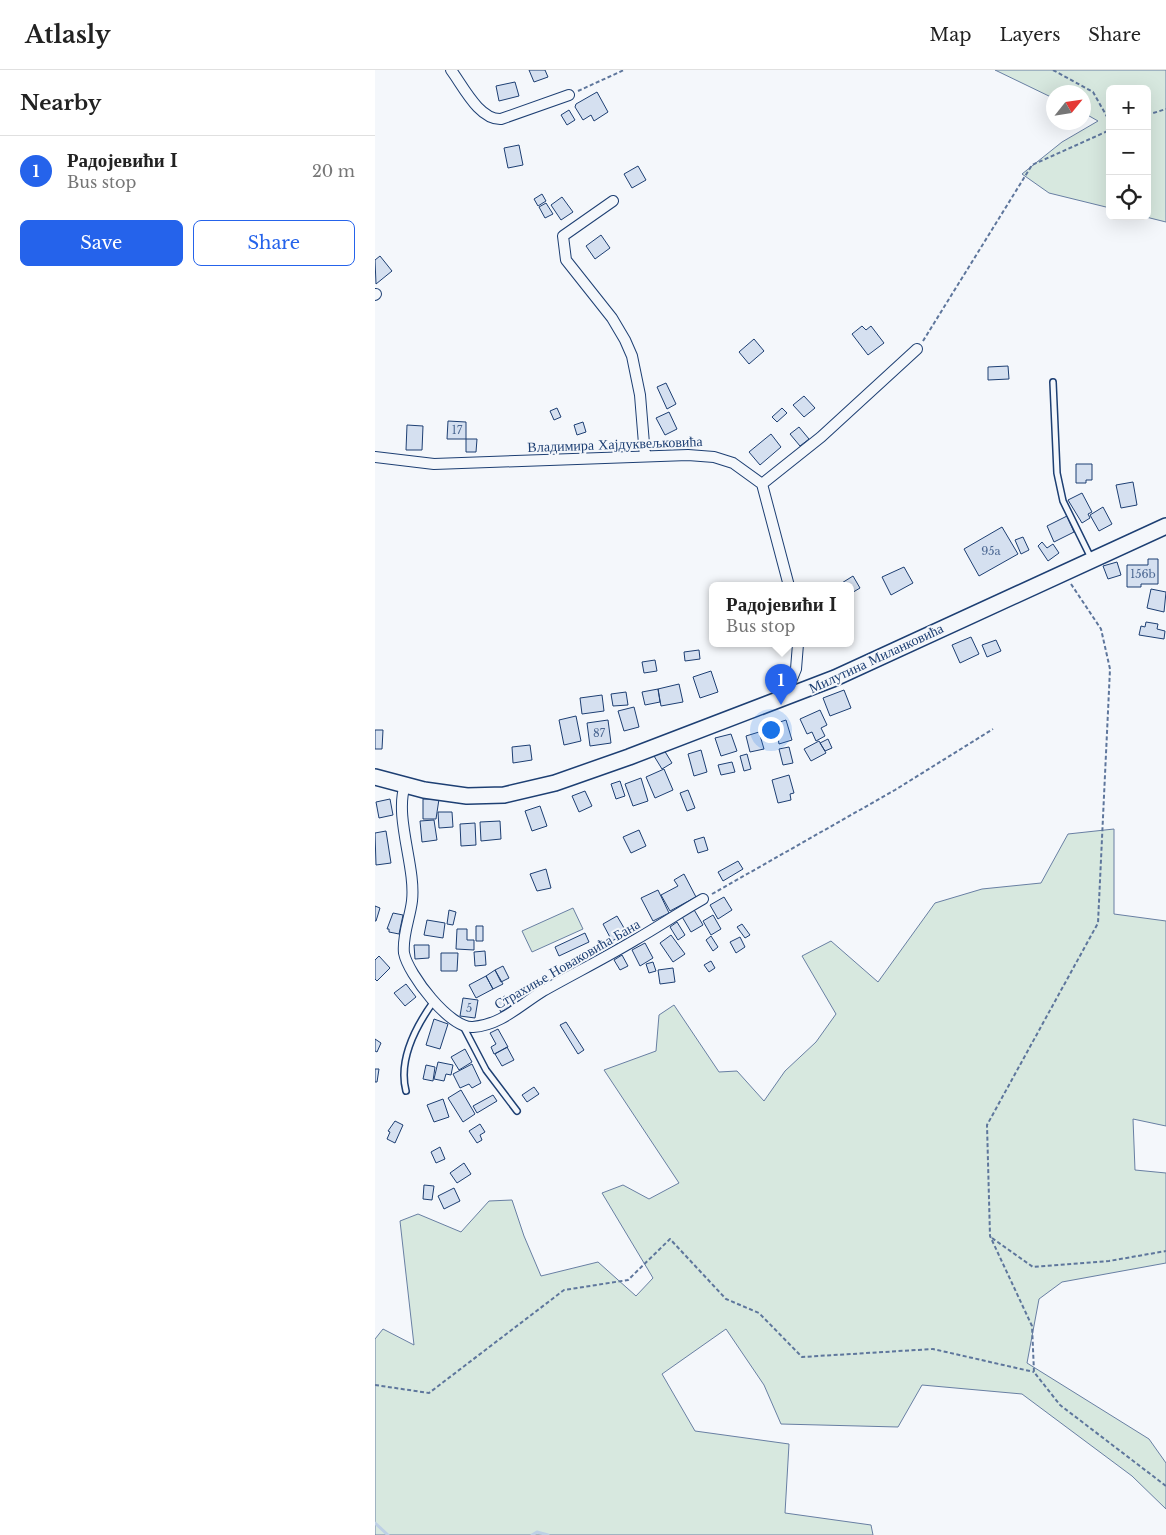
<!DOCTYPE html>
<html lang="en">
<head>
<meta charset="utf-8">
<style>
  :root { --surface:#fff; --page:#f2f2f2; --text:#222; --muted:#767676; --line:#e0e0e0; --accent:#2563eb }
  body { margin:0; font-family:"Libre Baskerville",serif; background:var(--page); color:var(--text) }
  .controls { position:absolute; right:15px; top:15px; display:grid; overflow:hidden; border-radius:8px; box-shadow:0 5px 20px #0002 }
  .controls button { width:45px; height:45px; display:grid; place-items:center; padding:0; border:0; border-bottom:1px solid var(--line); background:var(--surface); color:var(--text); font:25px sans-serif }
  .compass { position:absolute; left:671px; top:15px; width:45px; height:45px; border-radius:50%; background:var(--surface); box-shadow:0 5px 20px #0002; rotate:60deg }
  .you { position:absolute; left:395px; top:659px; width:18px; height:18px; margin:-12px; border:4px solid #fff; border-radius:50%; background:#1a73e8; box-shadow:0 0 0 8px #1a73e833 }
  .badge { display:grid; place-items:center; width:32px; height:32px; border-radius:50%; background:var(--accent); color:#fff; font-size:16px; font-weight:700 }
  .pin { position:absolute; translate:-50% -41px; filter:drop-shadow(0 1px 2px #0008) }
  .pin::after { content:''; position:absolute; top:26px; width:18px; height:15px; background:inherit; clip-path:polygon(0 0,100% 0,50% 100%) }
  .popup { position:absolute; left:334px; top:512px; width:145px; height:65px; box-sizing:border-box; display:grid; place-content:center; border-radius:8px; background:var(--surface); filter:drop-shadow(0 1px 4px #0005); font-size:16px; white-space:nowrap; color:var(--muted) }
  .popup b { font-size:19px; color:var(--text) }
  .popup::after { content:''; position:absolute; left:50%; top:100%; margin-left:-10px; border:10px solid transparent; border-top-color:var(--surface) }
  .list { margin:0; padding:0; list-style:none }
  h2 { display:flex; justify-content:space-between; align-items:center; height:65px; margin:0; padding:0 20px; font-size:21px }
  h2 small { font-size:16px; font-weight:400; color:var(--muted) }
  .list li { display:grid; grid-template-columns:32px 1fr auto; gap:15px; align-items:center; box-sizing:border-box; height:70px; padding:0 20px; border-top:1px solid var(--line) }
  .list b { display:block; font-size:19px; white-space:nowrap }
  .list p { margin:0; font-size:16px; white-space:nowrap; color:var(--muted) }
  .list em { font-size:16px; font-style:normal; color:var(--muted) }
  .actions { display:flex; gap:10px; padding:15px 20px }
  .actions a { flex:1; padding:11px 0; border:1px solid var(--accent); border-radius:8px; text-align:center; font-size:18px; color:var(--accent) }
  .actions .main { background:var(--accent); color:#fff }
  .icon { flex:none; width:28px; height:28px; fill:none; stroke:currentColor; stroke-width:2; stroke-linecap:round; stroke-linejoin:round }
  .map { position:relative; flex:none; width:791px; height:1465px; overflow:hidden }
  header { display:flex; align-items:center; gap:30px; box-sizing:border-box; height:70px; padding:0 25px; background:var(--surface); border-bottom:1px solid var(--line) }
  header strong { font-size:24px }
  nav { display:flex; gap:28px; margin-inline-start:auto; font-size:18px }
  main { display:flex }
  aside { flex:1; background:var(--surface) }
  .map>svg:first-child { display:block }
  .green { fill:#d7e8df; stroke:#687fa3 }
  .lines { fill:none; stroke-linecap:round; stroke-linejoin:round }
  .stream { stroke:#bed0e5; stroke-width:3 }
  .building { fill:#d5e0f0; stroke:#1d3f73 }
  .service-casing { stroke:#1d3f73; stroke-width:8 }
  .minor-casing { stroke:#1d3f73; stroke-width:12 }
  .secondary-casing { stroke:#1d3f73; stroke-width:18 }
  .path { stroke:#5e769c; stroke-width:2; stroke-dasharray:4 2.5; stroke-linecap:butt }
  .service { stroke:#f4f7fb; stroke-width:5 }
  .minor { stroke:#f4f7fb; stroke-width:10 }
  .secondary { stroke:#f4f7fb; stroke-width:15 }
  .labels { text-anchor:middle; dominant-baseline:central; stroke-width:4; stroke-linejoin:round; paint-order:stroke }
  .number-label { font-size:11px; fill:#4b6792 }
  .street-label { font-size:14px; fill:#1d3f73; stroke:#f4f7fb }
</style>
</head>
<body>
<header>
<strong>Atlasly</strong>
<nav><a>Map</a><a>Layers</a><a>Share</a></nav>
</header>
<main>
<aside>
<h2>Nearby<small></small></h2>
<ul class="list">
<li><span class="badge">1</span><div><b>Радојевићи I</b><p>Bus stop</p></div><em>20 m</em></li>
</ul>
<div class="actions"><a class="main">Save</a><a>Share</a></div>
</aside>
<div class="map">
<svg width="791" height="1465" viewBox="0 0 791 1465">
  <rect width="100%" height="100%" fill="#f4f7fb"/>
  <path class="green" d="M620,0H791V152L767,146H772V19H735V138L674,123L647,104L687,72L723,51L709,43L708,22H678V28Z
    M739,759V844L791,851V1056L758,1049L760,1100L791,1103V1193L687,1212L664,1229L652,1293L774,1369L791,1393V1439L757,1406L647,1324L547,1315L523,1357L406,1354L389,1315L351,1259L287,1304L320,1361L414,1374L410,1443L496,1455L498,1465H0V1269L8,1259L39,1275L25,1151L43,1144L86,1162L114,1131L137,1130L149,1166L166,1206L223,1192L261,1226L278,1208L227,1123L248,1115L274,1129L304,1113L229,1000L281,981L284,945L299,935L344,1002L362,1001L389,1031L410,1001L441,972L461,944L427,886L456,871L503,912L560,833L607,819L666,813L693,764Z
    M198,838L208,859L157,882L147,861Z"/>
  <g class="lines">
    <path class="stream" d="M0,1453L13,1465
      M157,1465L162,1462L173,1465"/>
  </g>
  <path class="building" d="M154,0H170L173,7L159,12Z
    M140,12L144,26L124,31L121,16Z
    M222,22L233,42L219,51L216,45L208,50L200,37L201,34Z
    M194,40L200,50L192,55L186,45Z
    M144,75L148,95L133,98L129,78Z
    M263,96L271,110L257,118L249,104Z
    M167,124L171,131L163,136L159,129Z
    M187,127L198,142L186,150L176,135Z
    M171,133L178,144L170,148L164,137Z
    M226,165L235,178L220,189L211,176Z
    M5,186L17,201L1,214L0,190Z
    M487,256L491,260L496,256L509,273L493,285L477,264Z
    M379,269L389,281L374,294L364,282Z
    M633,296L634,309L613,310V297Z
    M291,313L301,334L292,339L282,317Z
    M429,326L440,338L429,347L418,335Z
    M182,338L186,347L179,350L175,341Z
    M407,338L412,343L402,352L397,347Z
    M294,342L302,359L290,365L281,348Z
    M73,351L91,352V369H72Z
    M208,352L211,362L202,365L199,355Z
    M32,355L48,356L47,380H31Z
    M424,357L434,369L425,376L415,364Z
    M396,364L406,377L385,395L374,382Z
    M91,369H102L101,382H91Z
    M701,394H717V410H711V413H701Z
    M758,412L762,435L746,438L741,415Z
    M707,423L717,442L713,444L715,448L707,453L693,430Z
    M728,437L737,454L724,461L715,445Z
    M692,446L699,462L679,472L672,456Z
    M627,457L643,484L604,506L589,479Z
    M648,467L654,480L646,484L640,470Z
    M667,472L672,478L678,474L684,483L673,491L663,476Z
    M773,489H783V514H766V517H752V495H773Z
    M742,492L746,505L733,509L728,496Z
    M529,497L538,513L516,525L507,507Z
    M478,506L485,518L475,524V516H462Z
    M776,519L791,522L789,542L772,538Z
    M771,552L783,554L782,559L790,561L789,569L764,565L766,556L770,557Z
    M596,567L604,584L585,593L577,575Z
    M621,570L626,581L612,587L607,575Z
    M324,580L325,589L310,591L309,582Z
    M280,590L282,601L269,603L267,592Z
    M336,601L343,622L325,628L318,607Z
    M304,614L308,632L286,636L283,619Z
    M283,619L285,632L270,635L267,622Z
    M469,620L476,638L455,646L448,628Z
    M251,622L253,635L238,636L236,624Z
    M227,625L229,641L207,644L205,628Z
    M259,637L264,657L249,661L243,641Z
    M445,640L452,655L446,658L450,666L441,671L437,662L432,664L425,649Z
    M201,646L206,671L189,675L184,650Z
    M233,650L236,673L215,676L212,653Z
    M411,650L417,670L404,674L403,668L398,669L395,659L400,658L399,654Z
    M0,660H8L7,679H0Z
    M384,662L389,679L375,682L371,666Z
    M356,664L362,681L346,686L340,668Z
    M453,669L457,678L450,681L445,673Z
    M444,671L451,683L436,691L429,679Z
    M155,675L157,690L138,693L137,677Z
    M414,677L418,693L408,695L404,679Z
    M289,680L297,693L287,699L279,686Z
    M326,680L332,702L319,706L313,684Z
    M372,684L376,699L369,701L365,686Z
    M357,692L360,702L346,705L343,695Z
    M289,699L298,720L280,728L271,707Z
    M414,705L419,723L415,724L416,730L403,733L397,710Z
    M266,708L273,731L258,736L250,714Z
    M245,711L250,726L241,729L236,714Z
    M313,720L320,738L312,741L305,723Z
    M210,721L217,736L204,742L197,726Z
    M15,729L18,745L4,748L1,732Z
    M48,729H64L61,749H48Z
    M165,736L172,756L157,761L150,741Z
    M63,742H77L78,757L64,758Z
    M59,750L62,770L47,772L45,751Z
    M125,751L126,769L106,771L105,752Z
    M100,753L101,775L86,776L85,754Z
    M264,760L271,776L256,783L248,767Z
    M11,761L16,793L1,795L0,763Z
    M329,767L333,780L323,783L319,770Z
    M363,791L368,799L348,811L343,802Z
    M171,799L176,818L162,821L155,804Z
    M309,804L321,827L295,841L286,825L303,816L299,810Z
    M283,820L294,843L278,851L266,828Z
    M349,827L357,840L343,849L335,835Z
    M0,836L5,838L1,851H0Z
    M318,838L328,855L316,862L306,845Z
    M74,840L81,842L78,855L72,854Z
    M18,843L28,845L24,864L14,862V859H12Z
    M338,845L346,859L336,865L328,851Z
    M242,846L252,863L237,871L228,854Z
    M52,850L70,853L68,868L49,865Z
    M302,852L310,865L303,870L295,857Z
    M367,854L375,865L370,868L362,857Z
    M101,856H108V871H101Z
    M82,859H92V870H99V880L81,879Z
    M210,863L214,872L184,886L180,877Z
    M296,865L310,884L298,892L285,873Z
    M336,866L343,877L338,881L331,870Z
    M365,867L370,877L361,883L355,872Z
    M270,873L278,888L265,896L257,880Z
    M39,875H54V888L40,889Z
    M110,881L111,895L100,896L99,882Z
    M66,883H83L82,901H66Z
    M247,885L253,896L245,900L239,890Z
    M4,886L15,898L2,911L0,909V890Z
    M336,891L340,898L334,902L329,895Z
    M278,892L281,901L274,903L271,894Z
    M128,896L134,908L126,912L120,900Z
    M298,898L300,912L285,914L283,900Z
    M120,900L128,914L118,919L111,906Z
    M111,906L118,919L101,928L94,915Z
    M31,914L41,927L30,936L19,923Z
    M130,926L136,936L126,942L120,932Z
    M88,928L103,930L100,948L85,946Z
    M59,949L73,954L65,979L51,975Z
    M191,952L209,980L203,984L185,955Z
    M123,959L133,977L119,984L116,977L121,974L115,963Z
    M0,969L6,973L2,982L0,981Z
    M132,977L139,990L127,996L120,984Z
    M90,979L97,992L84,1000L76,987Z
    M63,992L78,995L76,1005L71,1004L69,1011L59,1009Z
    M97,994L106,1013L97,1018L94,1014L85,1018L78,1004Z
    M51,995L60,997L58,1011L48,1009Z
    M0,999H4L2,1012H0Z
    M159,1017L164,1024L152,1032L147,1025Z
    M86,1020L100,1044L88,1052L73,1028Z
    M118,1025L122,1031L102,1043L98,1036Z
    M68,1029L74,1047L59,1052L52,1035Z
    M20,1051L28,1055L20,1073L12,1069L15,1062L13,1061Z
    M105,1054L110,1062L105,1065L107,1070L102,1073L94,1061Z
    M65,1077L70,1089L61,1093L56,1082Z
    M89,1093L96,1104L82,1113L75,1103Z
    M49,1115L59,1116L57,1130L48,1129Z
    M79,1118L85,1131L69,1139L63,1126Z"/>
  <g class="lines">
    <g class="service-casing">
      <path id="service" d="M678,312L682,403L688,431L716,488
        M88,956L111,1000L142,1041
        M31,1021C23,990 41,956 59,931"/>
    </g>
    <g class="minor-casing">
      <path id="minor" d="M76,0C88,16 104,50 126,49L194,25
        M238,131L188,166L191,190L237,248L250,270L257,286L265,325L270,386
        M0,225L1,224
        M0,387L59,394L313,385L339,387L358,393L387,414L414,516
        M387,414L446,367L542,279
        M409,628L421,599L423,574
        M30,715C19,747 41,797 37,831C35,848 27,866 29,883C33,904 75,959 98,957C126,955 145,935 168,921C198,904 230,888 260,870C283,857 305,842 328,829"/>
    </g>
    <g class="secondary-casing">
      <path id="secondary" d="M0,707L49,720L92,726L129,725L180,713L254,687L460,608L791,456"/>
    </g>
    <path class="path" d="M678,0L718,22L735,52
      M203,21L249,0
      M772,45L791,39
      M548,271L657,95L735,60
      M696,514L726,559L735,599L723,853L612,1055L615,1166L657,1256L659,1302L685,1335L791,1416
      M337,824L520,720L618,659
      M617,1168L658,1197L734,1191L791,1181
      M0,1315L54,1323L189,1220L253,1210L295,1169L351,1229L384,1243L427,1287L558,1279L659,1302"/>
    <use href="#service" class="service"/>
    <use href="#minor" class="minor"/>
    <use href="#secondary" class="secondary"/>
  </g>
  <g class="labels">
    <g class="number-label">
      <text x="82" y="360">17</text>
      <text x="616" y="481">95a</text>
      <text x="768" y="504">156b</text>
      <text x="224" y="663">87</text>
      <text x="94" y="938">5</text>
    </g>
    <g class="street-label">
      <text transform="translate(240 374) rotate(-2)">Владимира Хајдуквељковића</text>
      <text transform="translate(501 588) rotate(-25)">Милутина Миланковића</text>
      <text transform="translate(192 894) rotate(-30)">Страхиње Новаковића Бана</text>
    </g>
  </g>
</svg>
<div class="controls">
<button>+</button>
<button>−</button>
<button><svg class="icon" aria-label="locate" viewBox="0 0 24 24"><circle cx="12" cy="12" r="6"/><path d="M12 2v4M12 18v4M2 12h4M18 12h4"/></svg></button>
</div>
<svg class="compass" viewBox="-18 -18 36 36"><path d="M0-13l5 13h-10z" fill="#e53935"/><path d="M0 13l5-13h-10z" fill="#767676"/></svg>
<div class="you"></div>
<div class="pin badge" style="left:406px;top:635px">1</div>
<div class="popup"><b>Радојевићи I</b>Bus stop</div>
</div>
</main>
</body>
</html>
